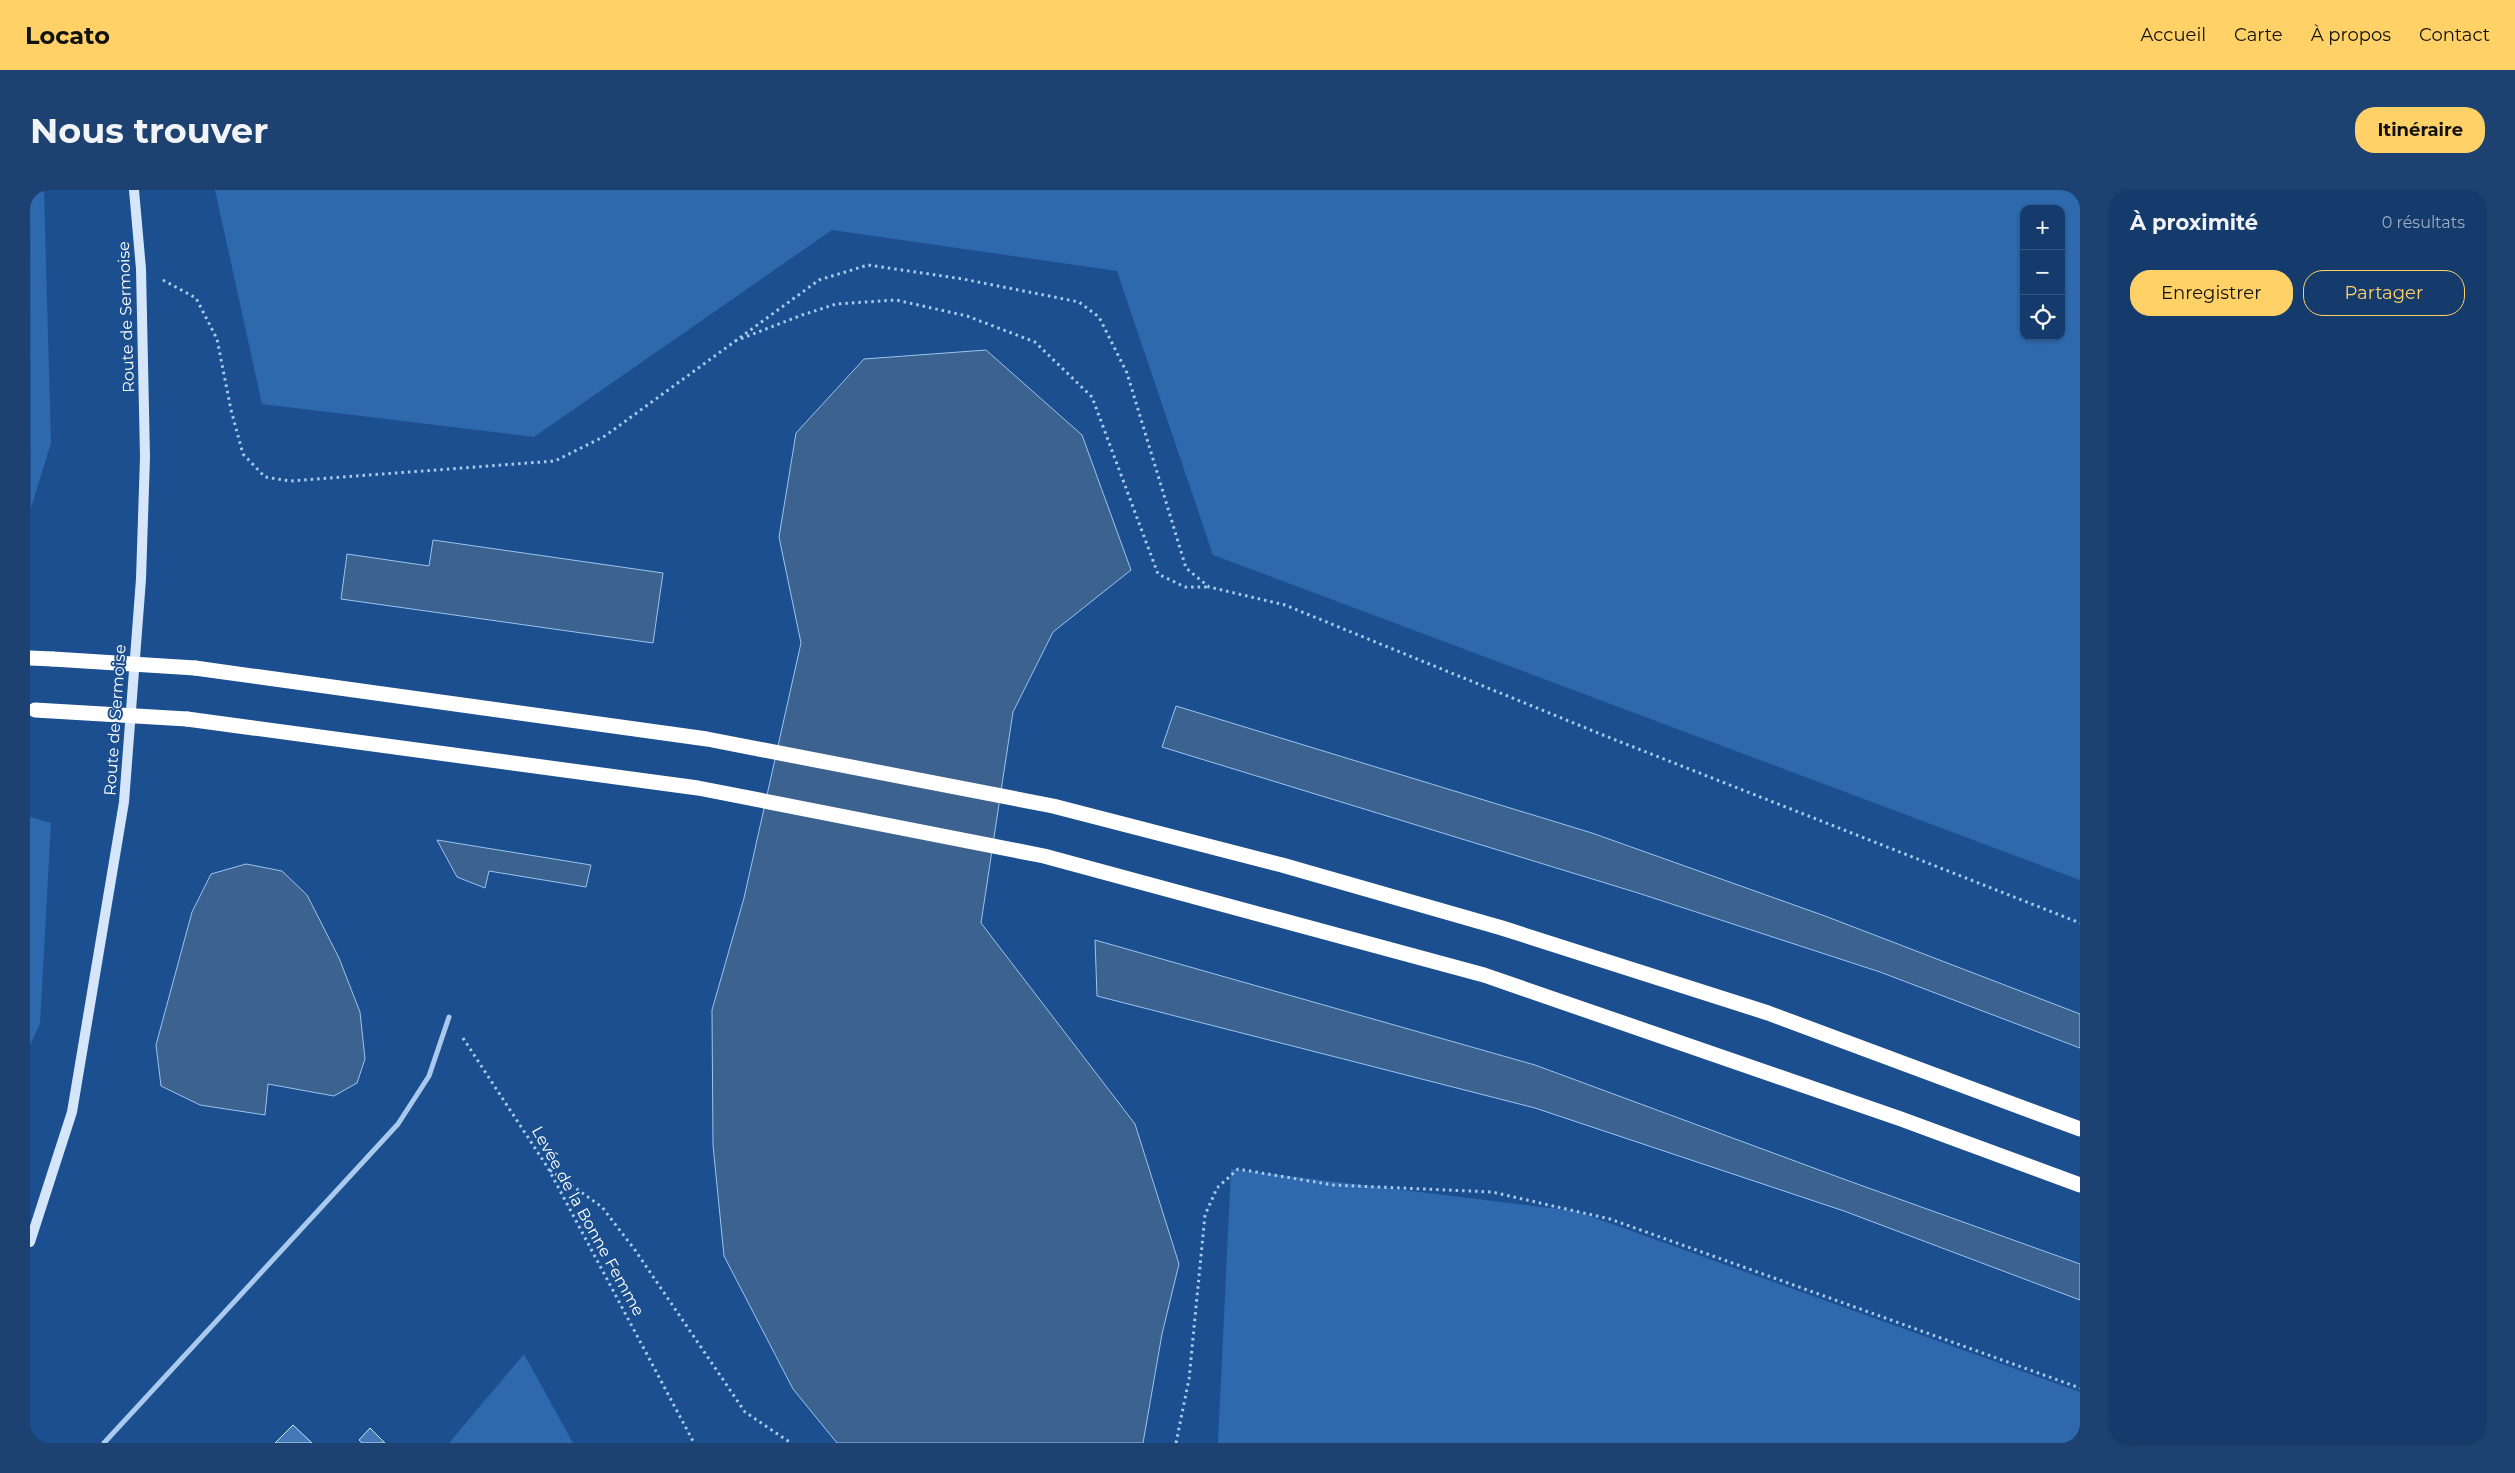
<!DOCTYPE html>
<html lang="fr">
<head>
<meta charset="utf-8">
<style>
  :root { --surface:#143b6b; --page:#1d4271; --text:#f1f3f6; --muted:#9dadc1; --line:#33557e; --accent:#ffd166 }
  body { margin:0; font-family:Montserrat,sans-serif; background:var(--page); color:var(--text) }
  .controls { position:absolute; right:15px; top:15px; display:grid; overflow:hidden; border-radius:10px; box-shadow:0 1px 4px #0004 }
  .controls button { width:45px; height:45px; display:grid; place-items:center; padding:0; border:0; border-bottom:1px solid var(--line); background:var(--surface); color:var(--text); font:25px sans-serif }
  .list { margin:0; padding:0; list-style:none }
  h2 { display:flex; justify-content:space-between; align-items:center; height:65px; margin:0; padding:0 20px; font-size:21px }
  h2 small { font-size:16px; font-weight:400; color:var(--muted) }
  .actions { display:flex; gap:10px; padding:15px 20px }
  .actions a { flex:1; padding:11px 0; border:1px solid var(--accent); border-radius:20px; text-align:center; font-size:18px; color:var(--accent) }
  .actions .main { background:var(--accent); color:#111 }
  .icon { flex:none; width:28px; height:28px; fill:none; stroke:currentColor; stroke-width:2; stroke-linecap:round; stroke-linejoin:round }
  .map { position:relative; flex:none; width:2050px; height:1253px; overflow:hidden; border-radius:20px }
  header { display:flex; align-items:center; gap:30px; box-sizing:border-box; height:70px; padding:0 25px; background:var(--accent); color:#111 }
  header strong { font-size:24px }
  nav { display:flex; gap:28px; margin-inline-start:auto; font-size:18px }
  .intro { display:flex; align-items:center; justify-content:space-between; box-sizing:border-box; height:120px; padding:0 30px }
  h1 { margin:0; font-size:35px }
  .button { padding:12px 22px; border-radius:20px; background:var(--accent); color:#111; font-size:18px; font-weight:700 }
  main { display:flex; gap:30px; padding:0 30px }
  aside { flex:1; background:var(--surface); border-radius:20px; box-shadow:0 1px 4px #0004 }
  .map>svg:first-child { display:block }
  .green { fill:#2e69ad; fill-rule:evenodd }
  .water { fill:#3c6290; stroke:#9cc4f0 }
  .building { fill:#4478b7; stroke:#cfe3fa }
  .lines { fill:none; stroke-linecap:round; stroke-linejoin:round }
  .path { stroke:#a9c9ee; stroke-width:3; stroke-dasharray:2.5 4; stroke-linecap:butt }
  .street { stroke:#a9c9ee; stroke-width:5 }
  .secondary { stroke:#d6e6fa; stroke-width:10 }
  .highway { stroke:#fff; stroke-width:15 }
  .highway-bridge { stroke:#fff; stroke-width:15 }
  .labels { text-anchor:middle; dominant-baseline:central; stroke-width:4; stroke-linejoin:round; paint-order:stroke }
  .street-label { font-size:16px; fill:#fff; stroke:#1b4f8f }
</style>
</head>
<body>
<header>
<strong>Locato</strong>
<nav><a>Accueil</a><a>Carte</a><a>À propos</a><a>Contact</a></nav>
</header>
<div class="intro"><h1>Nous trouver</h1><a class="button">Itinéraire</a></div>
<main>
<div class="map">
<svg width="2050" height="1253" viewBox="0 0 2050 1253">
  <rect width="100%" height="100%" fill="#1b4f8f"/>
  <path class="green" d="M0,0H14L21,253L1,318Z
    M185,0H2050V690L1183,365L1087,81L802,40L504,247L232,214ZM1994,19H2031V146H1994Z
    M0,627L21,633L10,834L0,855Z
    M1201,979L1546,1021L2050,1202V1253H1188Z
    M494,1164L543,1253H419Z"/>
  <path class="water" d="M956,160L1052,245L1101,380L1023,442L983,522L951,733L1105,934L1149,1074L1132,1144L1113,1253H807L763,1199L694,1066L683,955L682,820L714,708L771,453L749,347L766,243L834,169Z
    M403,350L633,383L623,453L311,409L317,364L399,376Z
    M1146,516L1562,643L1795,726L2050,824V858L1850,782L1608,703L1132,557Z
    M407,650L561,675L556,697L459,681L455,698L427,687Z
    M216,674L252,681L277,705L309,768L330,822L335,869L327,893L304,906L238,894L235,925L170,915L131,896L126,855L162,722L181,684Z
    M1065,750L1505,875L1819,991L2050,1074V1110L1814,1021L1505,918L1067,806Z"/>
  <path class="building" d="M263,1235L282,1253H245Z
    M340,1238L355,1253H332L329,1250Z"/>
  <g class="lines">
    <path class="path" d="M133,90L166,108L187,149L201,220L213,264L235,287L260,291L525,271L575,246L789,90L838,75L933,89L1049,112L1069,127L1097,183L1156,378L1179,397L1255,415L1573,545L2050,733
      M705,151L772,125L806,114L866,110L937,126L1005,152L1062,207L1128,384L1155,397H1178
      M433,848L518,978L664,1253
      M520,980L572,1017L605,1060L715,1222L761,1253
      M1146,1253L1159,1189L1175,1025L1187,998L1208,979L1303,995L1462,1002L1580,1029L2050,1198"/>
    <path class="street" d="M74,1253L368,934L399,886L419,827"/>
    <path class="secondary" d="M0,1052L42,922L94,612L111,389L115,267L111,79L104,0"/>
    <path class="highway" d="M0,468L23,469
      M165,478L677,549L1023,616L1252,675L1472,738L1738,823L2050,939
      M157,529L668,598L1014,666L1454,785L1871,929L2050,995"/>
    <path class="highway-bridge" d="M23,469L165,478
      M5,520L157,529"/>
  </g>
  <g class="labels">
    <g class="street-label">
      <text transform="translate(96 127) rotate(-92)">Route de Sermoise</text>
      <text transform="translate(85 530) rotate(-86)">Route de Sermoise</text>
      <text transform="translate(558 1031) rotate(61)">Levée de la Bonne Femme</text>
    </g>
  </g>
</svg>
<div class="controls">
<button>+</button>
<button>−</button>
<button><svg class="icon" aria-label="locate" viewBox="0 0 24 24"><circle cx="12" cy="12" r="6"/><path d="M12 2v4M12 18v4M2 12h4M18 12h4"/></svg></button>
</div>
</div>
<aside>
<h2>À proximité<small>0 résultats</small></h2>
<ul class="list">
</ul>
<div class="actions"><a class="main">Enregistrer</a><a>Partager</a></div>
</aside>
</main>
</body>
</html>
